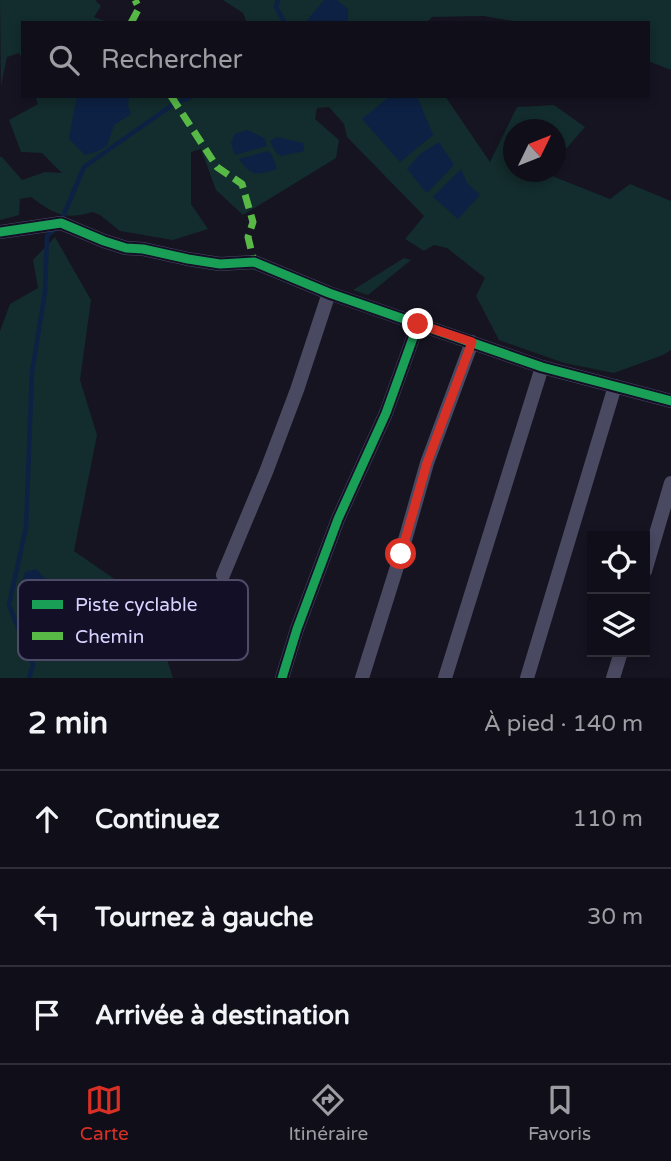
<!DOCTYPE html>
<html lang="fr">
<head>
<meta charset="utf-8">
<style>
  :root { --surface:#100f19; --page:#191822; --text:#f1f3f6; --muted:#9c9ca2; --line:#302f38; --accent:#d93025 }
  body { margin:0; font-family:"Varela Round",sans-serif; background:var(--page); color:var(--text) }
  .controls { position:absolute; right:21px; bottom:21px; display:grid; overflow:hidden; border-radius:0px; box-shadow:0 4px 10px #0003 }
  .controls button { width:63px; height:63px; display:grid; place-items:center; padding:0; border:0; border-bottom:2px solid var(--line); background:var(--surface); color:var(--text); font:35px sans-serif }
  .compass { position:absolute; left:503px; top:119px; width:63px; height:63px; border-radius:50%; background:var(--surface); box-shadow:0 4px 10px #0003; rotate:47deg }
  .stop { position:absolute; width:21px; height:21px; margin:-16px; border:5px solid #d93025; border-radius:50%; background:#fff }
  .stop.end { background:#d93025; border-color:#fff; box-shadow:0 2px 7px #0008 }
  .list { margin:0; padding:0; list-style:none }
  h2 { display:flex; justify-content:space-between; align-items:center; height:91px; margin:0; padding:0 28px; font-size:30px }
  h2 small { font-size:23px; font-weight:400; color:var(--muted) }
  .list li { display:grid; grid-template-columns:46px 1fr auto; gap:21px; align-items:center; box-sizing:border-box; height:98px; padding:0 28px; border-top:2px solid var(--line) }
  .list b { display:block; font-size:26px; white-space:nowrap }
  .list em { font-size:23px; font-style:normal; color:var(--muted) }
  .icon { flex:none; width:38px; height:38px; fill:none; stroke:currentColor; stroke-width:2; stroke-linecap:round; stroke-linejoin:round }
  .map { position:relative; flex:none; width:671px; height:678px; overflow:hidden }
  .search { position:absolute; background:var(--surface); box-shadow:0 4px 10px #0003; left:21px; right:21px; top:21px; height:77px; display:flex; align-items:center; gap:18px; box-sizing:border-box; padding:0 24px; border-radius:0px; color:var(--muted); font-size:26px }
  .sheet { height:385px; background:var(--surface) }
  nav { display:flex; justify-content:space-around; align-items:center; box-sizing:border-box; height:98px; border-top:2px solid var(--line); background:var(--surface); font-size:19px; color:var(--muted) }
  nav a { display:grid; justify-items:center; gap:4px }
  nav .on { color:var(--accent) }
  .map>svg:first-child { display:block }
  .green { fill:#132c2d }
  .water { fill:#0d2144 }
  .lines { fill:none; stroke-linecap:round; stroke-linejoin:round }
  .stream { stroke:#0d2144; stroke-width:4.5 }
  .street { stroke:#4a4962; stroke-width:14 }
  .quiet { stroke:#58b947; stroke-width:7; stroke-dasharray:14 7; stroke-linecap:butt }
  .cycleway-casing { stroke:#130f26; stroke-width:13 }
  .cycleway { stroke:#1a9f57; stroke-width:9 }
  .route { stroke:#d93025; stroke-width:9 }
  .key { fill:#130f26; stroke:#4e4a67; stroke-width:2 }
  .key-label { font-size:19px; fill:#d9d4ff }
</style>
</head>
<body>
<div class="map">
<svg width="671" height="678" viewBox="0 0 671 678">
  <rect width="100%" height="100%" fill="#161421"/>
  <path class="green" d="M0,0H95L101,6L94,17L110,23H23V63L19,53L7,57L1,86Z
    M223,0H671V70L648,61V23H526L483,16L432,17L426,23H247L243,13Z
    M35,96H445L490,162L517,107L554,105L585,127L558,158L556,157V130H514V172H542L610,199L630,184L671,201V350L663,355L614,373L564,363L499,340L476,296L485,278L447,248L434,245L424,251L405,239L424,216L347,137L344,124L329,107L317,108L315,119L339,140L336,158L243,215L216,190L201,149L191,152V204L208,229L173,240L120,231L100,215L92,212C64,221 53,213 31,197L20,199L19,215L0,220V157H2L22,180L45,172L62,173L42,153L21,152L9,120L38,104Z
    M55,237L91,300L80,380L97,435L74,551L149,603L173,678H0V331L10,304L38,288L33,260Z
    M404,258L411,260L368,295L353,290Z"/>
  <path class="water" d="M324,0H337L348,9V23H305Z
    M77,96H129L128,106L131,114L114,125L107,146L96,152L85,155L69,139Z
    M390,96H417L433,135L400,162L362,119Z
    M247,130L264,138L267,146L235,155L231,143L235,134Z
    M277,137L303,143L304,151L281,156L276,153L270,141Z
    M439,142L454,165L427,193L407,169L420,154Z
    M268,151L272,155L277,169C256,175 253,178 239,159Z
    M461,169L467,183L480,195L458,219L433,197Z
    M36,569L81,617L58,619L43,624L35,620L19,594L25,572Z"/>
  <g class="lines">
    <path class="stream" d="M278,0L276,7L285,23
      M62,219L84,167L175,103L194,96
      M29,678L33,665L9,605L26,527L32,372L45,292L47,236L55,229"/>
    <path class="street" d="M0,232L61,223L104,241L126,248L143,249L188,259L220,264L254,262L329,293L542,367L671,401
      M645,571L671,483
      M223,575L266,472L297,390L329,293
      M282,678L297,629L338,519L386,413L418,324
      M362,678L401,554L427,463L472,342
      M445,678L542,367
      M527,678L615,386
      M613,678L621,652"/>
    <path class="quiet" d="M131,23L139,8L135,0
      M171,96L217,167L242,184L253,222L248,237L254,262"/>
    <g class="cycleway-casing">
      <path id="cycleway" d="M0,232L61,223L104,241L126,248L143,249L188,259L220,264L254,262L329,293L542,367L671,401
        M282,678L297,629L338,519L386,413L418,324"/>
    </g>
    <use href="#cycleway" class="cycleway"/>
  </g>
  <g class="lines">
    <path class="route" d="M401,554L427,463L472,342L418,324"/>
  </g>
  <rect x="18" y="580" width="230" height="80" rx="10" class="key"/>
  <rect x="32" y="600" width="31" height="9" fill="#1a9f57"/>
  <rect x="32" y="632" width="31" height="8" fill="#58b947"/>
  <g class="key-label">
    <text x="75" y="611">Piste cyclable</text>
    <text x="75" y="643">Chemin</text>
  </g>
</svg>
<div class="controls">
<button><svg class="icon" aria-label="locate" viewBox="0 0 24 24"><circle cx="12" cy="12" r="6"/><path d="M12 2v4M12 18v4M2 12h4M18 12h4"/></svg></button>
<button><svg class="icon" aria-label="layers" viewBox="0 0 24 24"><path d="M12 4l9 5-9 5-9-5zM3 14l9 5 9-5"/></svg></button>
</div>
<svg class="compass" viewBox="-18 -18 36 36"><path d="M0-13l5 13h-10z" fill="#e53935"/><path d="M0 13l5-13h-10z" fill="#9c9ca2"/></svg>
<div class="stop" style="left:401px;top:554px"></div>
<div class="stop end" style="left:418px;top:324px"></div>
<div class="search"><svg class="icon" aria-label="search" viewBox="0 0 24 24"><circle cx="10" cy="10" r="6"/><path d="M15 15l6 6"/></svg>Rechercher</div>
</div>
<section class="sheet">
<h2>2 min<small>À pied · 140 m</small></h2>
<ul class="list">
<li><svg class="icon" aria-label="ahead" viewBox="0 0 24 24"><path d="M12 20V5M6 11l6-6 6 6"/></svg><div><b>Continuez</b></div><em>110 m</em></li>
<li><svg class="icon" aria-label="left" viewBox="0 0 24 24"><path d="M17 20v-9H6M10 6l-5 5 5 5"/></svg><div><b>Tournez à gauche</b></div><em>30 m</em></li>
<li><svg class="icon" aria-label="arrive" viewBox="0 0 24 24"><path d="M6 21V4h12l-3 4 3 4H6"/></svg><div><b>Arrivée à destination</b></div></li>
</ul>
</section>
<nav>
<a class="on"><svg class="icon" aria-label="map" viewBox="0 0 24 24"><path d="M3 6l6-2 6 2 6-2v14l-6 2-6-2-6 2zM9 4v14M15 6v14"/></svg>Carte</a>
<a><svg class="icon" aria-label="directions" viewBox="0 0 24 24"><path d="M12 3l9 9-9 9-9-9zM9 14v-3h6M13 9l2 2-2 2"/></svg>Itinéraire</a>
<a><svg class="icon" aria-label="saved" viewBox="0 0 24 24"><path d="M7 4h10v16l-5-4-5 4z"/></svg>Favoris</a>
</nav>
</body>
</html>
